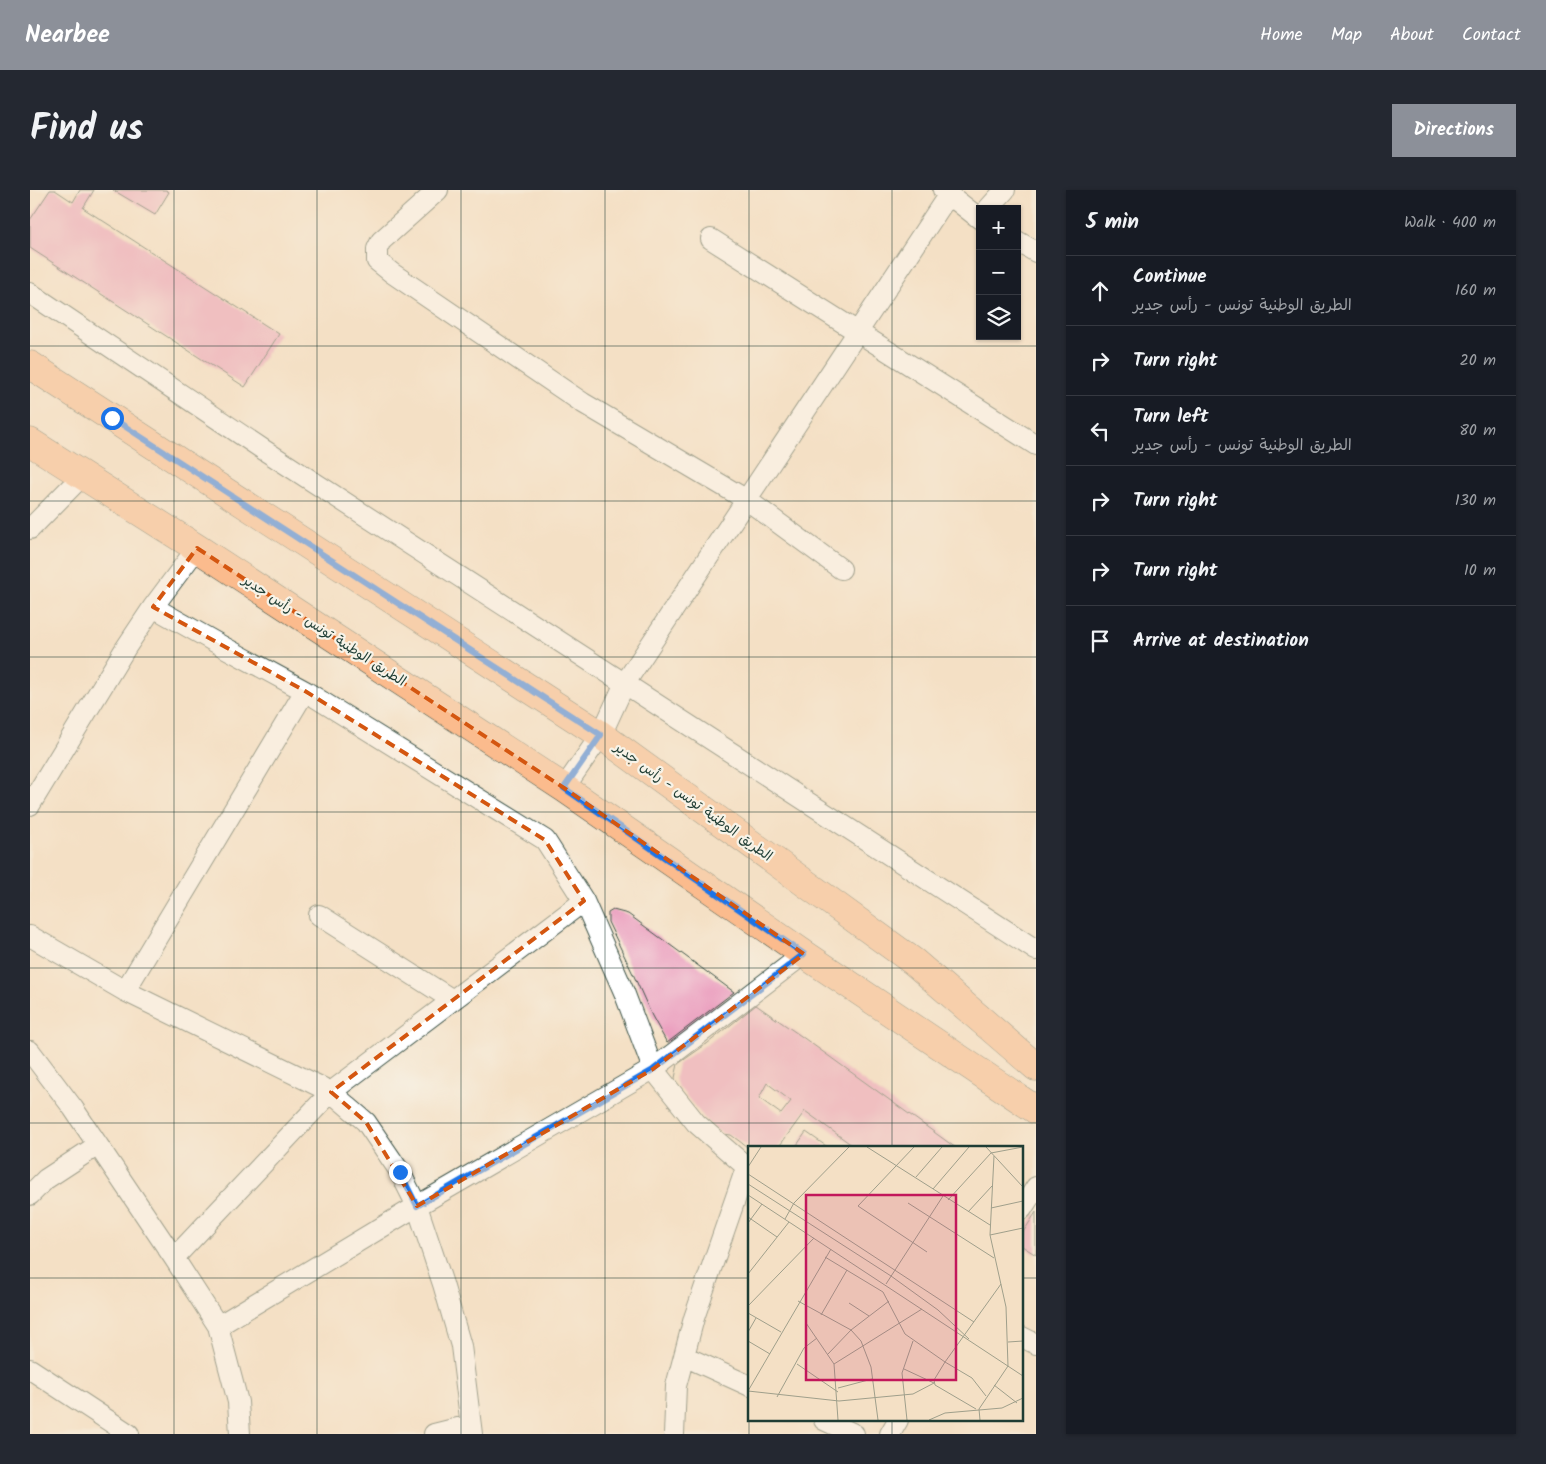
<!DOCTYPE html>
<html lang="en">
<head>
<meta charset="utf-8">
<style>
  :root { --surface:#171b24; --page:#242831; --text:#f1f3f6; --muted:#9ea1a6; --line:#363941; --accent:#8c9099 }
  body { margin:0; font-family:Kalam,"Playpen Sans Arabic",sans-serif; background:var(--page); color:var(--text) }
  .controls { position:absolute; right:15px; top:15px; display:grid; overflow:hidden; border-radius:0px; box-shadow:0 1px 4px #0004 }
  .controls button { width:45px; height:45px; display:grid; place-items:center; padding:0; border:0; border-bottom:1px solid var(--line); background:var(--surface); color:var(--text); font:25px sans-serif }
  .stop { position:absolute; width:15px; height:15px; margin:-11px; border:4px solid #1a73e8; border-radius:50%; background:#fff }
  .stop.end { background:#1a73e8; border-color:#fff; box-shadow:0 1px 5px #0008 }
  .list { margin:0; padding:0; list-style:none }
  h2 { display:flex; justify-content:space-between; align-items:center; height:65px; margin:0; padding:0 20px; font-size:21px }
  h2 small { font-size:16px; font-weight:400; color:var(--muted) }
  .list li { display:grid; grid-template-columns:32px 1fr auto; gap:15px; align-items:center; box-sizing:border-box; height:70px; padding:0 20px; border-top:1px solid var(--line) }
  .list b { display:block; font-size:19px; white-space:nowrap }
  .list p { margin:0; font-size:16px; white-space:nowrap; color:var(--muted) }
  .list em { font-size:16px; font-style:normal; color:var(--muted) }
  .icon { flex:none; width:28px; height:28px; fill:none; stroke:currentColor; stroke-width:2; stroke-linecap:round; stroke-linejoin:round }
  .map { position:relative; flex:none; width:1006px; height:1244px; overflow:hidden; border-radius:0px }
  header { display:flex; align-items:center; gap:30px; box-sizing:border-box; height:70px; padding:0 25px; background:var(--accent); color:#fff }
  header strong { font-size:24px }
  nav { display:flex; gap:28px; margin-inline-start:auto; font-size:18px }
  .intro { display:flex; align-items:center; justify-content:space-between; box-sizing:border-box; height:120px; padding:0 30px }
  h1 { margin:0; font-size:35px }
  .button { padding:12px 22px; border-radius:0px; background:var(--accent); color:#fff; font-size:18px; font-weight:700 }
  main { display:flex; gap:30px; padding:0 30px }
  aside { flex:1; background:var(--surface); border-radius:0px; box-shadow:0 1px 4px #0004 }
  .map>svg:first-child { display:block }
  .building { fill:#ea97bb; fill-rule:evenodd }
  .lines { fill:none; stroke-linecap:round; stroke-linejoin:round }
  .minor-casing { stroke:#3f554a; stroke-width:22 }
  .primary-casing { stroke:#3f554a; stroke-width:29 }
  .minor { stroke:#fff; stroke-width:20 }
  .primary { stroke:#fbbb8d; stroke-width:28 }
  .route { stroke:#1a73e8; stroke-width:6 }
  .marked { fill:none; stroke:#d45610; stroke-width:4; stroke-dasharray:10 6; stroke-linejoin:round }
  .grid { fill:none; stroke:#1f3d34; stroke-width:1; stroke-opacity:0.55 }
  .labels { text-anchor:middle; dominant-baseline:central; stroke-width:4.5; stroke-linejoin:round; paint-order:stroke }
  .street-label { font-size:14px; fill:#1f3d34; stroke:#f7f3e8 }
  .inset-road { fill:none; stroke:#9f9f8b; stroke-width:1 }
  .view { fill:#c2185b; fill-opacity:0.15; stroke:#c2185b; stroke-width:2.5 }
  .inset-edge { fill:none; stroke:#1f3d34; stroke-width:2.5 }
</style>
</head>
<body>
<header>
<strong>Nearbee</strong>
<nav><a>Home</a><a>Map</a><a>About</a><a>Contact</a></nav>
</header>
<div class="intro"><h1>Find us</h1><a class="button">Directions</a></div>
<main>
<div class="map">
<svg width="1006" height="1244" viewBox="0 0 1006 1244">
  <rect width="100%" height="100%" fill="#f7f3e8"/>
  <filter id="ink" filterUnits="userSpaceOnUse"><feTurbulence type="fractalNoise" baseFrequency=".02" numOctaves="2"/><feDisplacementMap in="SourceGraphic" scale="10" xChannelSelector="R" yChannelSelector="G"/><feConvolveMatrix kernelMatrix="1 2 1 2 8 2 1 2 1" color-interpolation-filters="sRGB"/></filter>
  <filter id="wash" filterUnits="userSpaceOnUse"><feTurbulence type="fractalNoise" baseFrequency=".0096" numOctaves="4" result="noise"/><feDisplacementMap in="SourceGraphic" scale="20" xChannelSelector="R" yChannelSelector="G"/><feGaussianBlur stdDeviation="1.12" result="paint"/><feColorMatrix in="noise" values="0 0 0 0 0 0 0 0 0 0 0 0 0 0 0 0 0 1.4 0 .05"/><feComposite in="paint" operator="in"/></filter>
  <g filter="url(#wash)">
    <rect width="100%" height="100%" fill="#f4e0c5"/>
    <g id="blocks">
      <path class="building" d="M20,0H25L43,12L50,0H64L53,18L249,144L215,197L0,58V30Z
        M83,0H136L139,2L125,25Z
        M583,720L598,724L704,802L637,853L622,826L604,786L578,732V723Z
        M726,815L771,846L926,958H826L775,921L748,958L720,959L701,945L693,944L681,936L647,895L645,888L648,874L678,853ZM737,893L761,911L751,924L729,908Z
        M776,942L799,958H765Z
        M1006,1022V1065L992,1056V1044Z"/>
    </g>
  </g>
  <g filter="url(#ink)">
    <use href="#blocks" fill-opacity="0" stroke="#3f554a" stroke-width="1"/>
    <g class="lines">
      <g class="minor-casing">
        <path id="minor" d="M408,0L351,51L347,59V71L362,83L553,213L717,310L811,379
          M913,0L950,29
          M958,19L975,0
          M681,49L1006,255
          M987,51L1006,62
          M0,103L234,260L1006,760
          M0,339L53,285
          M123,417L192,456L275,501L515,650L554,711L594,802L623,879L666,933L720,980
          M534,598L571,545L595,493L919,4
          M0,615L95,459L123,417L167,358
          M289,725L421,809
          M0,746L95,801L301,902L336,932L370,982L387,1016L413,1094L431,1156L442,1244
          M95,801L275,501
          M0,861L43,918L144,1068L188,1136L208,1212L210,1244
          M0,1005L16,989L68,955
          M992,1019L1006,997
          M144,1068L301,902L554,711
          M188,1136L387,1016L623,879L774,764
          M992,1147L1006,1154
          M654,1166L720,1196
          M0,1179L99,1244
          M794,1230L824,1244
          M404,1244L440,1235
          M644,1244L646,1196L664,1128L716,978
          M860,1244L868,1230"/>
      </g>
      <g class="primary-casing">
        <path id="primary" d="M0,175L571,545L884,772L1006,877
          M0,252L167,358L534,598L774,764L1006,920"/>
      </g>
      <use href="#minor" class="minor"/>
      <use href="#primary" class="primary"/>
    </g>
  </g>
  <g class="lines" filter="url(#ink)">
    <path class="route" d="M82,228L571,545L534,598L774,764L623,880L387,1016L370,982"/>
  </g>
  <path d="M0 0H1006V1244H0ZM167,358L534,598L774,764L623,879L387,1016L336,932L301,902L554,711L515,650L275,501L123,417Z" fill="#f4e0c5" fill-opacity=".55" fill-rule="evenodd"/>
  <path class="marked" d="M167,358L534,598L774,764L623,879L387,1016L336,932L301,902L554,711L515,650L275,501L123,417Z"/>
  <path class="grid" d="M144,0V1244M287,0V1244M431,0V1244M575,0V1244M719,0V1244M862,0V958M0,156H1006M0,311H1006M0,467H1006M0,622H1006M0,778H1006M0,933H1006M0,1088H720M992,1088H1006M862,1230V1244"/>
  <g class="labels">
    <g class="street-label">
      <text transform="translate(294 441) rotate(33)">الطريق الوطنية تونس - رأس جدير</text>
      <text transform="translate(663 612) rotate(36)">الطريق الوطنية تونس - رأس جدير</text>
    </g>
  </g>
  <g transform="translate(718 956)">
    <rect width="275" height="275" fill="#f4e0c5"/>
    <path class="inset-road" d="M119,1L242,79M166,1L110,60L179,106M238,1L275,41M0,21L13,1M0,28L226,176M168,31L194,1M0,38L143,130L190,164L221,193M185,43L221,1M0,49L275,230M200,54L243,7L275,1M160,57L246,112M243,62L275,55M220,66L244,40M0,71L29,91M37,73L46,57L101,1M0,77L14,58M242,89L275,82M77,111L135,146L157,188L197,216L186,234L187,239L228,263M0,128L41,76M138,138L195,50M50,155L103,184L113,195L123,221L130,274M101,157L121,170M0,160L66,92M0,167L33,186M73,169L99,124M58,177L86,218L90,274M0,186L8,172M0,195L22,208M260,196L275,195M80,208L103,184L141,155M49,218L90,246M86,218L174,163M246,239L269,257M90,242L124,233M0,245L91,255L165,248L186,237L156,223M0,245L83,103M238,250L224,232L197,216L253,138M29,251L56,202L69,192M159,274L154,227L165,195M181,274L197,267L254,262L275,252M232,274L231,263L260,220L258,161L242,89L246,10"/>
    <path class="view" d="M58,49H208V234H58Z"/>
    <rect width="275" height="275" class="inset-edge"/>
  </g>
</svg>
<div class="controls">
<button>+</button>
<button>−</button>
<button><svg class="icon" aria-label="layers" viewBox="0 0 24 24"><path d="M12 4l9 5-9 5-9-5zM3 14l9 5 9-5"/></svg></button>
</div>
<div class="stop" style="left:82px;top:228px"></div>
<div class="stop end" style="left:370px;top:982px"></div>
</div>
<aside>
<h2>5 min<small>Walk · 400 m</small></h2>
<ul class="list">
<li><svg class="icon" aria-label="ahead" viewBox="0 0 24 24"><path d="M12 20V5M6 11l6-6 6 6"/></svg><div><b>Continue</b><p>الطريق الوطنية تونس - رأس جدير</p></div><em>160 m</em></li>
<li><svg class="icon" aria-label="right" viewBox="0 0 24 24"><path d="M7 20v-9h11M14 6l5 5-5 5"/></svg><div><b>Turn right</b></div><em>20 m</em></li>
<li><svg class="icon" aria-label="left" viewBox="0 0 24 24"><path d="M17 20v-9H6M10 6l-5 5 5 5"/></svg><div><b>Turn left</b><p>الطريق الوطنية تونس - رأس جدير</p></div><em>80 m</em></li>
<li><svg class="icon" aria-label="right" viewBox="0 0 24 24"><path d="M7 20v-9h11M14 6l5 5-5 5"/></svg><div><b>Turn right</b></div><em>130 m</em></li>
<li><svg class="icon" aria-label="right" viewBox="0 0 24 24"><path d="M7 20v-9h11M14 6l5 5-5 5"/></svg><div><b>Turn right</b></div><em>10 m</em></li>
<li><svg class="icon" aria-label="arrive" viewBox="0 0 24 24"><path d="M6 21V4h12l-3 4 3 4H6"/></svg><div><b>Arrive at destination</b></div></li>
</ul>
</aside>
</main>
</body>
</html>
